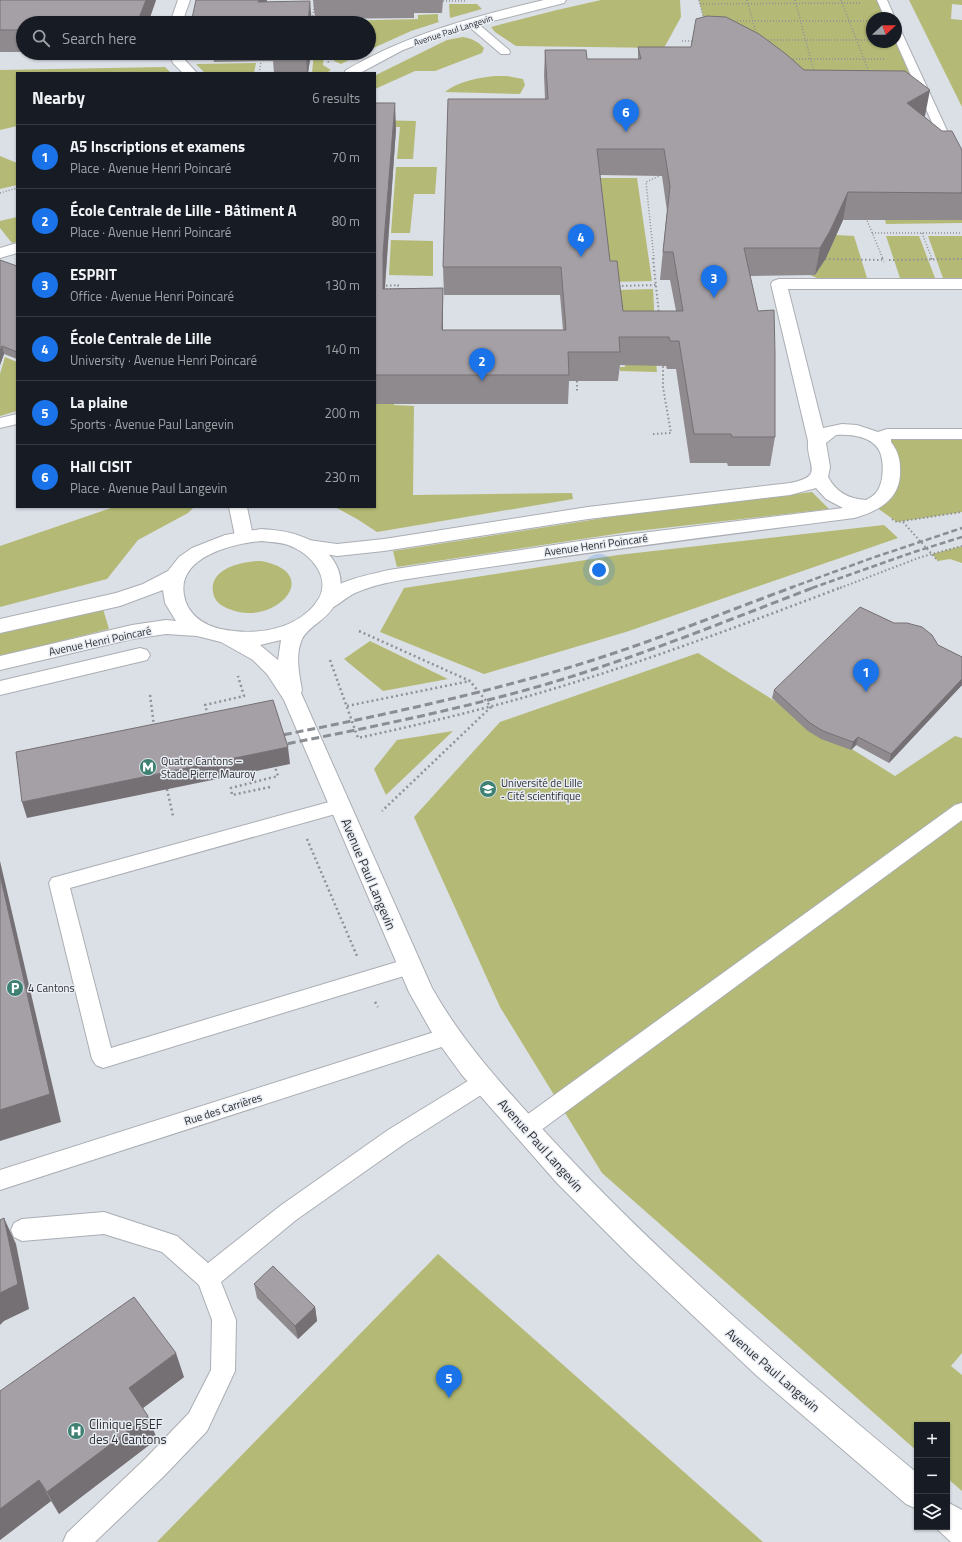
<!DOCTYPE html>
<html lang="en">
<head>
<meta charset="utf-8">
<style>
  :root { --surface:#171b24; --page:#20242c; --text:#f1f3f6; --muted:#9ea1a6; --line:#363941; --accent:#1a73e8 }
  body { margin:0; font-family:"Titillium Web",sans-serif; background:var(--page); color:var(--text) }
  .controls { position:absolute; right:12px; bottom:12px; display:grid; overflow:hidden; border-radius:0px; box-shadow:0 1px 3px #0004 }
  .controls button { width:36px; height:36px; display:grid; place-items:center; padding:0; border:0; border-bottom:1px solid var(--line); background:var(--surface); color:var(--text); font:20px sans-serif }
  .compass { position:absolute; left:866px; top:12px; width:36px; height:36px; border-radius:50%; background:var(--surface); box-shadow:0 1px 3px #0004; rotate:69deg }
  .you { position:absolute; left:599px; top:570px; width:14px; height:14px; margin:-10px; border:3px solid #fff; border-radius:50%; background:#1a73e8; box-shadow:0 0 0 6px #1a73e833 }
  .badge { display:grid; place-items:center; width:26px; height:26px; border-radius:50%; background:var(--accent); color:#fff; font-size:13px; font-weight:700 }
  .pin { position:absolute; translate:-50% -33px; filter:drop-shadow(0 1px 2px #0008) }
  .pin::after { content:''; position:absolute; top:21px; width:14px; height:12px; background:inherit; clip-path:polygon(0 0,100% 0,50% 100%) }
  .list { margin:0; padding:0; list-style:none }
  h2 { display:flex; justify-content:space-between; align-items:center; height:52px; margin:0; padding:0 16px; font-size:17px }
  h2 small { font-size:13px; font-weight:400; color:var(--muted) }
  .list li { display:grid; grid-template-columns:26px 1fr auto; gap:12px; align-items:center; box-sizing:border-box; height:64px; padding:0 16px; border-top:1px solid var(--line) }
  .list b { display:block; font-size:15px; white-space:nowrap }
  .list p { margin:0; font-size:13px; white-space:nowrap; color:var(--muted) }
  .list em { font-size:13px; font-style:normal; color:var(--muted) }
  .icon { flex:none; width:22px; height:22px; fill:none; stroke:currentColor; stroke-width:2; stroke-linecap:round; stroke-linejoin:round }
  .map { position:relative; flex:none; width:962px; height:1542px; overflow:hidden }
  .search { position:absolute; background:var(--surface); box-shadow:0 1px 3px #0004; left:16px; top:16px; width:360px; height:44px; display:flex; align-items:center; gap:10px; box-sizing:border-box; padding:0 14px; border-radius:22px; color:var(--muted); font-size:15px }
  .panel { position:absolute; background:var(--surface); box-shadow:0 1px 3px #0004; left:16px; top:72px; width:360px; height:436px; border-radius:0px }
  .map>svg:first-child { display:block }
  .green { fill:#b4ba75 }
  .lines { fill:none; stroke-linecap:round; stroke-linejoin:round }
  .service-casing { stroke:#aaaeb4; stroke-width:2 }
  .pedestrian-casing { stroke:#aaaeb4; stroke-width:2 }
  .minor-casing { stroke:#aaaeb4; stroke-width:2 }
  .tertiary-casing { stroke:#aaaeb4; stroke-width:2 }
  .path-far2 { stroke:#8e9196; stroke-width:1.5; stroke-dasharray:1 2; stroke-linecap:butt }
  .path-far1 { stroke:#8e9196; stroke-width:2; stroke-dasharray:1.5 2.5; stroke-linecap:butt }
  .path { stroke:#8e9196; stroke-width:2.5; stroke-dasharray:2 3; stroke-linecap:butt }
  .service { fill:#fff; fill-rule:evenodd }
  .pedestrian { fill:#fff; fill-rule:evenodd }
  .minor { fill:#fff; fill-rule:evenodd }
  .tertiary { fill:#fff; fill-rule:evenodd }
  .rail-far1 { stroke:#8a8d92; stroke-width:2.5; stroke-dasharray:6 3; stroke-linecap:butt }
  .rail { stroke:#8a8d92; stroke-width:3; stroke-dasharray:8 4; stroke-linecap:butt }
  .wall { fill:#8e8a8e; fill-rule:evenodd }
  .shaded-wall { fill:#747074 }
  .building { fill:#a5a0a5; stroke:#747074; fill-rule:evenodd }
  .labels { text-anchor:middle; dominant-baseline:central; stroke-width:3; stroke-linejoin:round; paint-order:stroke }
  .far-street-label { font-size:9px; fill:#2e2f32; stroke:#e8ecf3 }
  .street-label { font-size:11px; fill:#2e2f32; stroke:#e8ecf3 }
  .poi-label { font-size:11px; fill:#2e2f32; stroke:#e8ecf3; text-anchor:start }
  .near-street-label { font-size:13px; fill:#2e2f32; stroke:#e8ecf3 }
  .near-poi-label { font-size:13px; fill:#2e2f32; stroke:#e8ecf3; text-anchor:start }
</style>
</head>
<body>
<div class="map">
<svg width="962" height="1542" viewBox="0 0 962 1542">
  <rect width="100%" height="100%" fill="#dbdfe6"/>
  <path class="green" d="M601,0H680L681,17L664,48L516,46L495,32L491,27L557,10Z
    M699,0H882L890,18H872V42H896L919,81L778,72L709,39Z
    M909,0H962V5L952,4L951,19L962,20V107Z
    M449,4H477L482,9L450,18Z
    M438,14V20L439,22L411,31L369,50V23H338L339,21L418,19V15Z
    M463,37C473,39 477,41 484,48L482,53L435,71H415L375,89V76L378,74L447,40Z
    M314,53H324L323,65L331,70L326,73H312Z
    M335,53H363L341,64L334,61Z
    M256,63L254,73H205L196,64Z
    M165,67L171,73H17V126L0,130V70Z
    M495,76H507L523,79L525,85L520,94L445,92C458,81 478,78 495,76Z
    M375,120L416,121L413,159H397L400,127H375Z
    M0,156L17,163V185L0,189Z
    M396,167H437L435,194H414L410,233H391Z
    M599,178H637L652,281L610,282Z
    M17,217V242L12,243L0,228V221Z
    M885,220H962V223L886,224Z
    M836,235L854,236L867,278H817L810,275H815L825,259Z
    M886,236H919L935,278H900Z
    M928,236H962V278H943Z
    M391,240L433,241V276L389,275Z
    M653,289C655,317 654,344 657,372L620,371V367H625L617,290Z
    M375,356L396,357L394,405L414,406L413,495L572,493L573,499L377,532L357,519L335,507H375Z
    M5,357L17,362V411L0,416V374Z
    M962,434V512L897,522L873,505L888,490L883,437Z
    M812,492L829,509L628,532L397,567L393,551L616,516Z
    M114,507H194L188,513L138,540L107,579L0,607V546Z
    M884,525L898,538L626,632L484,674L380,632L404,588L618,555Z
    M962,546V563L950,559L938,561L932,554Z
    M261,561C326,573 274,628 229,609C221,606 214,601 213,592C209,568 243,561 261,561Z
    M103,609L109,629L0,656V633Z
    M370,641L448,679L383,691L344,659Z
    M698,653L895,776L955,736L962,738V1353L951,1366L962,1375V1491L947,1478V1425H917V1451L602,1173L500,1007L414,817L500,722Z
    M453,731L386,795L374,769L397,740Z
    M438,1254L763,1542H157Z"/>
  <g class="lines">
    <g class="service-casing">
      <path id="service" d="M877,0H887L895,18H885Z
        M471,20L475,21L509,50L510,52L509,54H501L467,25L466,23L467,21Z
        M896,28L901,31L962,163V180L958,178L956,176L896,42Z
        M340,799L346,801L349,806L346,811L70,888L111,1048L410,958L417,960L420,966L417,972L103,1068L96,1065L92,1059L49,883L52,878Z
        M962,803V820L533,1136L525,1139L517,1136L514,1129L517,1122L955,805Z
        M447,1028L454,1031L457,1037L454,1043L0,1190V1170Z
        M484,1073L492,1076L495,1082L492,1088L404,1144L296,1220L221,1282L236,1320L235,1371L207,1431L164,1476L95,1542H63L67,1533L146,1458L189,1413L211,1370L212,1320L199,1285L162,1252L104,1234L22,1241L14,1237L11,1230L14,1223L22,1219L104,1212L177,1236L208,1263L280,1206L388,1130L476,1076Z"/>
    </g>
    <g class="pedestrian-casing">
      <path id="pedestrian" d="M140,648L147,650L150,655L147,660L0,695V681Z"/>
    </g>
    <g class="minor-casing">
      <path id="minor" d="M178,0H190L182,23H170Z
        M544,0H566L564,3L457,30L403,50L360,73H344L346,70C408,34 475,16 544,0Z
        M169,53H181L184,59L197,73H183L173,63Z
        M17,243V253L0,258V248Z
        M779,279H962V289H788L823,428L842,424L857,425L878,432L887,429H962V439H891V442C897,450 900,458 900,468C902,498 880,511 854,518C714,536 574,554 434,575C408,579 380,582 355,593C342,599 333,613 318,609L315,604C330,581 364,576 389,570L593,539L843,508L826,499L816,488L790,495L588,519L384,551L337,556L301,550L298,546L301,542L308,540L337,544L384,539L588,507L790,483C826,476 806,465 808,441L771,284L773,281ZM836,435C850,434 868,436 877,447C885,457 884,480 878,490C875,495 870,498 866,500C848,499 836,492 828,477L830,467L826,443Z
        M17,414V424L0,428V418Z
        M229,507H247L253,536L251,540L244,542L237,540L235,536Z"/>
    </g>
    <g class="tertiary-casing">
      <path id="tertiary" d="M261,529C274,530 288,531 300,536C331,546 352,576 334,606C326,620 308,627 302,639C295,655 299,673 302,690L301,693L432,988C463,1043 505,1088 547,1134C660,1257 789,1367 917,1473V1509L906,1504L756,1375L631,1257L557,1183L462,1075L435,1038L409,992L284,700L267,674L253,660L221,642L197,636L166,634L132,639L0,670V656L132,625L166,620L176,621L165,603L163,590L120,606L0,633V619L116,593L143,584L168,571L179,557L192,548L225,535ZM261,541C270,542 280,542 288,545C311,553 334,579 316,603C294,631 254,636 221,629C203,625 187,614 184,595C177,557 232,544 261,541ZM281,640L278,660L260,645Z
        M947,1502L962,1510V1542H951L935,1527H947Z"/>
    </g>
    <path class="path-far2" d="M315,0L312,21H335
      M699,0L704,20
      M747,0L757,36
      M795,0L814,72
      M841,0L869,72
      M443,1H466
      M700,4L861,3
      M731,21H868
      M765,40H872
      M682,41H695
      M329,53L328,62H330
      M790,59H885
      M259,73L261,62
      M0,193L17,188
      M866,218L883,259
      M872,233H962
      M922,233L932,259
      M654,259L646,182L659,176V174"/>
    <path class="path-far1" d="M653,258L659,314
      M882,258L884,262
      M931,258L932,260
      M825,259L882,260
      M889,260L962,259
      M382,286L398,285V289H410
      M618,286L657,285
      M382,289H398
      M577,381V391
      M653,434L671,433L663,387V364
      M892,519L897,522L962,512
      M903,522L938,561
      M840,588L921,557L962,546"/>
    <path class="path" d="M359,631L470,681L491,707L382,811
      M330,660L358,738C413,726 468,713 522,698C631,667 737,627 842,587
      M150,695L154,726
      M347,706L470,681
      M208,715L205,705L244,696L238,676
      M270,787L232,795L231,788L278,776L275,767
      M167,789L173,816
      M307,839L357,956
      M375,1002L378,1007"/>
    <use href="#service" class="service"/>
    <use href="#pedestrian" class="pedestrian"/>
    <use href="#minor" class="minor"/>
    <use href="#tertiary" class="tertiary"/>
    <path class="rail-far1" d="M790,588L872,558L962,528
      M812,588L914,552L962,537"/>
    <path class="rail" d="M272,737C370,718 468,697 564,669C642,646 717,615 793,587
      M276,746C367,728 458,710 547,684C638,657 726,621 815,587"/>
  </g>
  <path class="wall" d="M0,0H156L148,23H23V52H0Z
    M313,0H443L442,13H414V18L315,19Z
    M638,47L804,70L925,116H924L962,150V220H843L826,258L815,275L750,276L775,437L770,466H728L727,463H690L676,369H667L666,366L620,365L618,381H569L568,404H375V103L396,129L385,289L443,288V330H563L560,295H444L443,267L545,99L544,75L545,50L587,59H638ZM600,175L662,176L667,211L660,280H670L676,311H623L610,261Z
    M62,53H138L135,60H63Z
    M194,53H311L308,73H274L273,61L214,62L213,58H195Z
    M0,260L17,266V359L4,354L0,365Z
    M938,645L962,657V685L889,763L856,745L851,750L821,739L808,731L772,698L774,690Z
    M254,1284L315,1307L317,1321L298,1339L257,1298Z
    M184,1377L143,1408L157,1439L59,1514L51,1501L0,1540V1391Z"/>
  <path class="shaded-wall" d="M146,0H156L148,23H137Z
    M259,0H267L264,23L258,2Z
    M310,1L312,23H308Z
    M134,53H138L135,60Z
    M306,53H311L308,73H307Z
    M930,90L925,116L902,129L907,103Z
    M395,103L396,129L385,282L384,317L383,289V254Z
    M848,192L843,220L826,258L815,275L820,248Z
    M443,288V359L442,330Z
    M2,346L4,354L0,365V351Z
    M962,679V685L889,763L891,754Z
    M858,737L856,745L851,750L853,742Z
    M288,747L290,764L27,818L22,802Z
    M0,861L61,1122L0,1141Z
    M4,1218L16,1244L29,1309L4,1321L0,1325V1293Z
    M315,1307L317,1321L298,1339L295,1326Z
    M176,1353L184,1377L139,1411L129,1388Z
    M148,1416L157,1439L59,1514L47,1492Z
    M39,1480L51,1501L0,1540V1509Z"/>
  <path class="building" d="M0,0H146L137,23H23V30H0Z
    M196,0H259L258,2L310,1L308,23H191Z
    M707,16L726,17L759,34L786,54L804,70L905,71L930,90L907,103L942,131H952L962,150V193L848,192L830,231L820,248H744L758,311L774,310L775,353V437H732L731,434H694L679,341H670L669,337H619L620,352H568L569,375H375V103H395L383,254V289L443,288L442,330H566L561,267H443L448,99H548L545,50H586L587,59H641L638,47H691L696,19ZM597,149H664L670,186L663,252H673L683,311H623L617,261H610Z
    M0,260L17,266V352L2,346L0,351Z
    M860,607L894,623H907L922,627L932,635L938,645L962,657V679L891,754L858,737L853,742L823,731L810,723L774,690Z
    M273,700L288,747L22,802L16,752Z
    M0,875L50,1094L0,1110Z
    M4,1218L18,1284L0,1293V1220Z
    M273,1266L315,1307L295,1326L254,1284Z
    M134,1297L176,1353L129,1388L148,1416L47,1492L39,1480L0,1509V1391Z"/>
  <defs>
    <g id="metro-disc" transform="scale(0.9)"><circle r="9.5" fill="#3e8173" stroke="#e8ecf3"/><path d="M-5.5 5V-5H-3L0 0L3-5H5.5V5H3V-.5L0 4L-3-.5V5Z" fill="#fff"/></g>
    <g id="university-disc" transform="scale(0.9)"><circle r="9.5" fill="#3e8173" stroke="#e8ecf3"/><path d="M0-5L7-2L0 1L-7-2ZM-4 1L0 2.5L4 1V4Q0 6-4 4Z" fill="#fff"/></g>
    <g id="parking-disc" transform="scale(0.9)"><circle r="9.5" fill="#3e8173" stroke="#e8ecf3"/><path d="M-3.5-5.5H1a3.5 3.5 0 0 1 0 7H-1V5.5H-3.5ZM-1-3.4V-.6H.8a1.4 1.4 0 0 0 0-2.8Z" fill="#fff"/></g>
    <g id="hospital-disc" transform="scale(0.9)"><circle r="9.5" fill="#3e8173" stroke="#e8ecf3"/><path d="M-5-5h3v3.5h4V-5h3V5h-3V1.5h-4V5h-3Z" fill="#fff"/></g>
  </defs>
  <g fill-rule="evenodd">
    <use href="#metro-disc" x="148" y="767"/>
    <use href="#university-disc" x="488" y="789"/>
    <use href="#parking-disc" x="15" y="988"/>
    <use href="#hospital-disc" x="76" y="1431"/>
  </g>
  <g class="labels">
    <g class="far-street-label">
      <text transform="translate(453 30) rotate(-18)">Avenue Paul Langevin</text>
    </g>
    <g class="street-label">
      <text transform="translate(596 545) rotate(-8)">Avenue Henri Poincaré</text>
      <text transform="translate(100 641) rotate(-12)">Avenue Henri Poincaré</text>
      <text transform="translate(223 1109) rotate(-18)">Rue des Carrières</text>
    </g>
    <g class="poi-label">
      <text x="161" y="761">Quatre Cantons –<tspan x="161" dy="13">Stade Pierre Mauroy</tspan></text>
      <text x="501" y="783">Université de Lille<tspan x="501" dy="13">‐ Cité scientifique</tspan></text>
      <text x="28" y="988">4 Cantons</text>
    </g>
    <g class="near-street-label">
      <text transform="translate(369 874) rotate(67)">Avenue Paul Langevin</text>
      <text transform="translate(541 1145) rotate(48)">Avenue Paul Langevin</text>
      <text transform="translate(773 1370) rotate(41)">Avenue Paul Langevin</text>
    </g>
    <g class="near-poi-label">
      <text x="89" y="1424">Clinique FSEF<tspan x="89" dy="15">des 4 Cantons</tspan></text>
    </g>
  </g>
</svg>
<div class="controls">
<button>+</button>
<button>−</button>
<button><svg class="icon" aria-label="layers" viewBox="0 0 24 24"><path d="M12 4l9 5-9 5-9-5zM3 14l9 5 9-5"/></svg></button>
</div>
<svg class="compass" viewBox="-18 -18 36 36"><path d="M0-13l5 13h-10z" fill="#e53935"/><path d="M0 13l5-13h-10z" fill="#9ea1a6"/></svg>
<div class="you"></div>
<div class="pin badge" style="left:866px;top:692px">1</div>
<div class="pin badge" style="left:482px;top:381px">2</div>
<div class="pin badge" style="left:714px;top:298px">3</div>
<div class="pin badge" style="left:581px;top:257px">4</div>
<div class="pin badge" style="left:449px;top:1398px">5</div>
<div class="pin badge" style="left:626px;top:132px">6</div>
<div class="search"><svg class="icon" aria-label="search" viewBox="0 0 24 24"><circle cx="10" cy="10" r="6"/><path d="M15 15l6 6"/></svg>Search here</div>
<section class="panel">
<h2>Nearby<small>6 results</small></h2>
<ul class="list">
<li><span class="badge">1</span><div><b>A5 Inscriptions et examens</b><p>Place · Avenue Henri Poincaré</p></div><em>70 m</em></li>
<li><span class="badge">2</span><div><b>École Centrale de Lille - Bâtiment A</b><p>Place · Avenue Henri Poincaré</p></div><em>80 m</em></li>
<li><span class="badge">3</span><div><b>ESPRIT</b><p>Office · Avenue Henri Poincaré</p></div><em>130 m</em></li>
<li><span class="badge">4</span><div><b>École Centrale de Lille</b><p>University · Avenue Henri Poincaré</p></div><em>140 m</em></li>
<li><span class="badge">5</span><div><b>La plaine</b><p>Sports · Avenue Paul Langevin</p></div><em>200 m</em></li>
<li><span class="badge">6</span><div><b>Hall CISIT</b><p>Place · Avenue Paul Langevin</p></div><em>230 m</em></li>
</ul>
</section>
</div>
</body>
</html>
